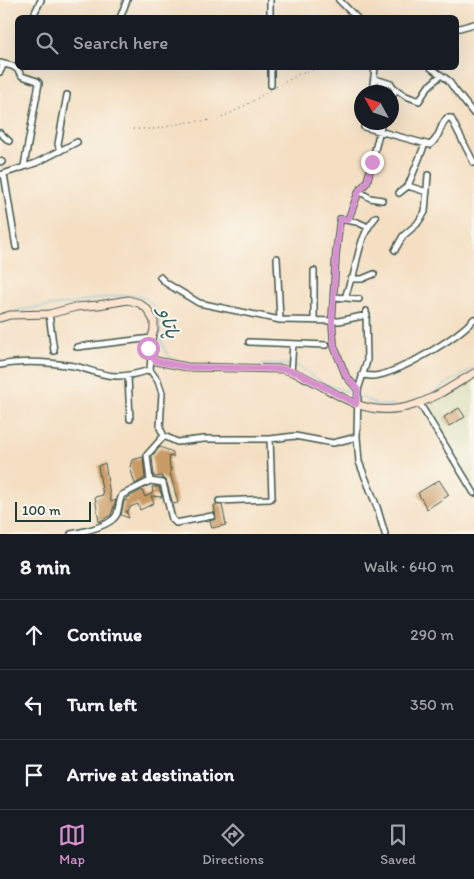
<!DOCTYPE html>
<html lang="en">
<head>
<meta charset="utf-8">
<style>
  :root { --surface:#171b24; --page:#242831; --text:#f1f3f6; --muted:#9ea1a6; --line:#363941; --accent:#d690ce }
  body { margin:0; font-family:Itim,"Playpen Sans Arabic",sans-serif; background:var(--page); color:var(--text) }
  .compass { position:absolute; left:354px; top:85px; width:45px; height:45px; border-radius:50%; background:var(--surface); box-shadow:0 5px 20px #0002; rotate:310deg }
  .scale { position:absolute; left:15px; bottom:12px; width:76px; box-sizing:border-box; padding-left:5px; border:2px solid #1f3d34; border-top:0; font-size:14px; line-height:18px; white-space:nowrap; color:#1f3d34; -webkit-text-stroke:4px #fbf7ec; paint-order:stroke }
  .stop { position:absolute; width:15px; height:15px; margin:-11px; border:4px solid #d690ce; border-radius:50%; background:#fff }
  .stop.end { background:#d690ce; border-color:#fff; box-shadow:0 1px 5px #0008 }
  .list { margin:0; padding:0; list-style:none }
  h2 { display:flex; justify-content:space-between; align-items:center; height:65px; margin:0; padding:0 20px; font-size:21px }
  h2 small { font-size:16px; font-weight:400; color:var(--muted) }
  .list li { display:grid; grid-template-columns:32px 1fr auto; gap:15px; align-items:center; box-sizing:border-box; height:70px; padding:0 20px; border-top:1px solid var(--line) }
  .list b { display:block; font-size:19px; white-space:nowrap }
  .list em { font-size:16px; font-style:normal; color:var(--muted) }
  .icon { flex:none; width:28px; height:28px; fill:none; stroke:currentColor; stroke-width:2; stroke-linecap:round; stroke-linejoin:round }
  .map { position:relative; flex:none; width:474px; height:534px; overflow:hidden }
  .search { position:absolute; background:var(--surface); box-shadow:0 5px 20px #0002; left:15px; right:15px; top:15px; height:55px; display:flex; align-items:center; gap:12px; box-sizing:border-box; padding:0 18px; border-radius:8px; color:var(--muted); font-size:19px }
  .sheet { height:275px; background:var(--surface) }
  nav { display:flex; justify-content:space-around; align-items:center; box-sizing:border-box; height:70px; border-top:1px solid var(--line); background:var(--surface); font-size:14px; color:var(--muted) }
  nav a { display:grid; justify-items:center; gap:2px }
  nav .on { color:var(--accent) }
  .map>svg:first-child { display:block }
  .built { fill:#dcdebc }
  .lines { fill:none; stroke-linecap:round; stroke-linejoin:round }
  .stream { stroke:#5ebadc; stroke-width:1 }
  .building { fill:#c99b66 }
  .street-casing { stroke:#3f5549; stroke-width:8 }
  .secondary-casing { stroke:#3f5549; stroke-width:9 }
  .path { stroke:#3f5549; stroke-width:1; stroke-dasharray:1 4; stroke-linecap:butt }
  .street { stroke:#fff; stroke-width:5 }
  .secondary { stroke:#fde4d1; stroke-width:7 }
  .route { stroke:#d690ce; stroke-width:6 }
  .labels { text-anchor:middle; dominant-baseline:central; stroke-width:4; stroke-linejoin:round; paint-order:stroke }
  .water-label { font-size:19px; font-style:italic; fill:#2f5c5e; stroke:#fbf7ec }
</style>
</head>
<body>
<div class="map">
<svg width="474" height="534" viewBox="0 0 474 534">
  <rect width="100%" height="100%" fill="#fbf7ec"/>
  <filter id="ink" filterUnits="userSpaceOnUse"><feTurbulence type="fractalNoise" baseFrequency=".02" numOctaves="2"/><feDisplacementMap in="SourceGraphic" scale="10" xChannelSelector="R" yChannelSelector="G"/><feConvolveMatrix kernelMatrix="1 2 1 2 8 2 1 2 1" color-interpolation-filters="sRGB"/></filter>
  <filter id="wash" filterUnits="userSpaceOnUse"><feTurbulence type="fractalNoise" baseFrequency=".0096" numOctaves="4" result="noise"/><feDisplacementMap in="SourceGraphic" scale="20" xChannelSelector="R" yChannelSelector="G"/><feGaussianBlur stdDeviation="1.12" result="paint"/><feColorMatrix in="noise" values="0 0 0 0 0 0 0 0 0 0 0 0 0 0 0 0 0 1.4 0 .05"/><feComposite in="paint" operator="in"/></filter>
  <g filter="url(#wash)">
    <rect width="100%" height="100%" fill="#f4dfc3"/>
    <path class="built" d="M474,378V484L427,406Z"/>
    <g class="lines">
      <path class="stream" d="M16,311C34,307 52,306 70,304C87,301 130,290 146,299C170,312 149,354 180,362C184,363 190,363 195,364
        M259,365L278,364L290,365
        M294,366H298L323,383L355,394
        M432,394L446,384L474,368
        M359,396L378,405H395
        M414,401L426,396"/>
    </g>
    <g id="blocks">
      <path class="building" d="M459,408L465,417L449,426L444,417Z
        M160,447L173,452V457L169,456L170,469L171,468L170,473L178,503L173,504L166,480L162,478V476L154,477L152,456Z
        M143,457L145,478L135,484L130,467L132,460Z
        M105,463L111,502L116,500L111,515L99,522L95,497L103,495L98,466Z
        M439,480L449,495L427,509L418,493Z
        M152,487H159L162,497L151,496L154,503L140,510L138,504L130,507L128,511H126L129,518L121,515L124,501L127,500V498L142,490L145,497L153,493Z
        M214,505H222L226,525L212,528L210,521L216,519Z"/>
    </g>
  </g>
  <g filter="url(#ink)">
    <use href="#blocks" fill-opacity="0" stroke="#3f5549" stroke-width="1"/>
    <g class="lines">
      <g class="street-casing">
        <path id="street" d="M270,0V18
          M339,0L357,18
          M35,12L41,0
          M120,18L127,0
          M456,29L474,24
          M0,63L12,66L17,69L22,76L37,81L39,83L24,166
          M271,68V85
          M431,68L448,80L455,90L474,114
          M0,72L4,64
          M375,79L391,84L394,88L406,96L419,101L428,87L441,75
          M372,92L375,68
          M392,97L396,89
          M366,122L364,127L430,145C442,135 438,128 447,118H451L474,163
          M0,133L9,141
          M60,151L58,144L67,95
          M0,161L2,162
          M4,174L16,247
          M0,175L36,163L77,142
          M408,186L427,192
          M359,191L370,198L382,200
          M399,193L408,186L425,144
          M348,220L359,191L367,182L382,122
          M395,250L403,236L417,224L425,212L428,175
          M277,258L280,320
          M160,277L166,283L199,303L280,320L339,321L367,315
          M352,279H362L374,274
          M334,297L359,299
          M345,298L351,279L353,277C358,256 361,233 376,217
          M366,311L367,361L358,390L357,437L359,462L377,507L385,534
          M49,314L54,351
          M314,321V271
          M249,342L326,345
          M77,347L152,338
          M151,356L150,370L158,381L162,393L160,428L164,436L177,442L204,439H270L295,436L333,443L357,437
          M0,365C24,360 49,362 74,366C89,369 103,377 119,376C130,376 140,373 150,370
          M291,372L293,344
          M362,375C365,375 370,376 373,376C398,374 457,338 474,319
          M128,376L130,419
          M358,390L346,376L334,346L332,321L336,253L340,219L357,222L368,227
          M420,404L474,493
          M150,481L163,483L172,519L176,523L212,516
          M219,501L270,499L272,497L270,439
          M71,534C82,532 112,526 117,514C119,508 119,501 122,495L150,481L147,455L164,436"/>
      </g>
      <g class="secondary-casing">
        <path id="secondary" d="M0,318L10,315L49,314L76,307L98,305L128,300L139,303L147,309L154,321V330L148,348L151,356L156,361L187,367L283,369C310,376 331,394 356,404C403,421 436,396 474,373"/>
      </g>
      <path class="path" d="M276,87L300,74L319,68
        M133,129H156L187,122L204,121L221,118L248,104L271,90"/>
      <use href="#street" class="street"/>
      <use href="#secondary" class="secondary"/>
    </g>
  </g>
  <g class="lines" filter="url(#ink)">
    <path class="route" d="M148,348L151,356L156,361L187,367L283,369L298,373L356,404L358,390L346,376L334,346L332,321L336,253L340,219L348,220L359,191L367,182L372,162"/>
  </g>
  <g class="labels">
    <g class="water-label">
      <text transform="translate(169 323) rotate(74)">پاتاو</text>
    </g>
  </g>
</svg>
<svg class="compass" viewBox="-18 -18 36 36"><path d="M0-13l5 13h-10z" fill="#e53935"/><path d="M0 13l5-13h-10z" fill="#9ea1a6"/></svg>
<div class="scale">100 m</div>
<div class="stop" style="left:148px;top:348px"></div>
<div class="stop end" style="left:372px;top:162px"></div>
<div class="search"><svg class="icon" aria-label="search" viewBox="0 0 24 24"><circle cx="10" cy="10" r="6"/><path d="M15 15l6 6"/></svg>Search here</div>
</div>
<section class="sheet">
<h2>8 min<small>Walk · 640 m</small></h2>
<ul class="list">
<li><svg class="icon" aria-label="ahead" viewBox="0 0 24 24"><path d="M12 20V5M6 11l6-6 6 6"/></svg><div><b>Continue</b></div><em>290 m</em></li>
<li><svg class="icon" aria-label="left" viewBox="0 0 24 24"><path d="M17 20v-9H6M10 6l-5 5 5 5"/></svg><div><b>Turn left</b></div><em>350 m</em></li>
<li><svg class="icon" aria-label="arrive" viewBox="0 0 24 24"><path d="M6 21V4h12l-3 4 3 4H6"/></svg><div><b>Arrive at destination</b></div></li>
</ul>
</section>
<nav>
<a class="on"><svg class="icon" aria-label="map" viewBox="0 0 24 24"><path d="M3 6l6-2 6 2 6-2v14l-6 2-6-2-6 2zM9 4v14M15 6v14"/></svg>Map</a>
<a><svg class="icon" aria-label="directions" viewBox="0 0 24 24"><path d="M12 3l9 9-9 9-9-9zM9 14v-3h6M13 9l2 2-2 2"/></svg>Directions</a>
<a><svg class="icon" aria-label="saved" viewBox="0 0 24 24"><path d="M7 4h10v16l-5-4-5 4z"/></svg>Saved</a>
</nav>
</body>
</html>
